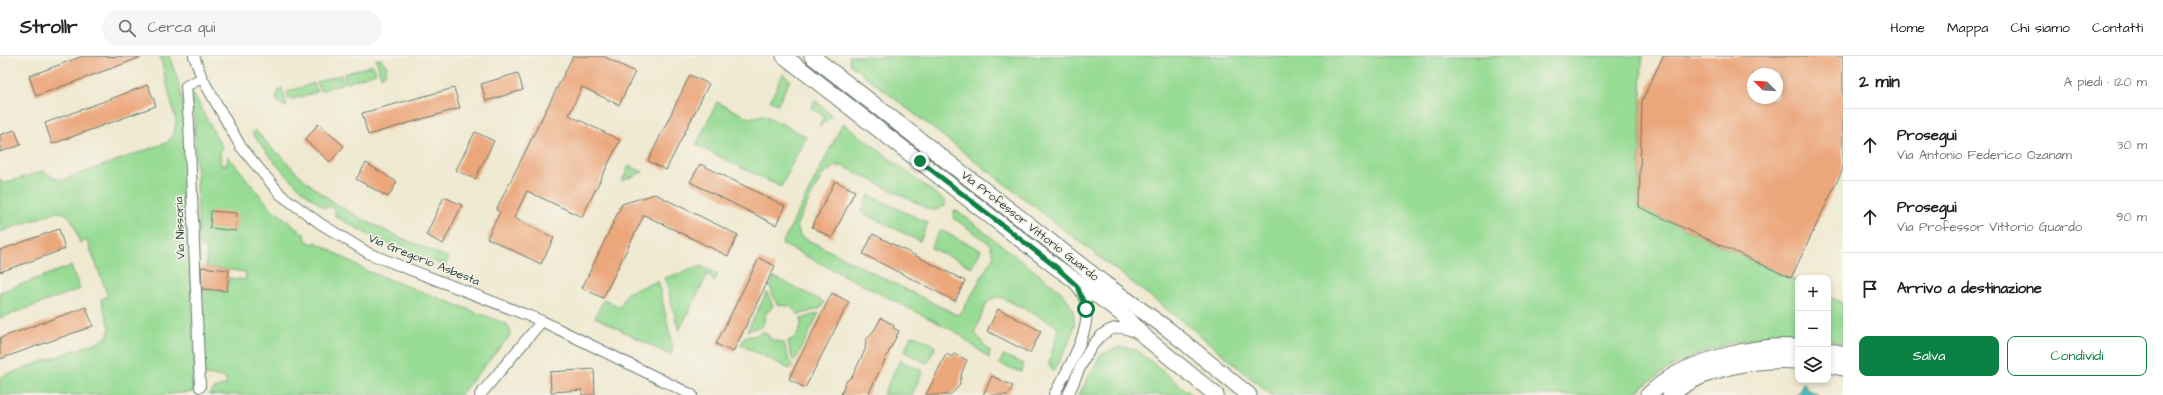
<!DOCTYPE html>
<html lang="it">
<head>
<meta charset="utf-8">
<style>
  :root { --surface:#fff; --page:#f6f6f6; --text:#222; --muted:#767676; --line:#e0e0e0; --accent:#0b8043 }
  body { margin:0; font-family:"Architects Daughter",sans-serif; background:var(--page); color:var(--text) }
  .controls { position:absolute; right:12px; bottom:12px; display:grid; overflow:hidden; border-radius:8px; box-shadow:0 2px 6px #0003 }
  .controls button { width:36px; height:36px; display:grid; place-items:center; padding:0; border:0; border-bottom:1px solid var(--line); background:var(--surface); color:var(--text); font:20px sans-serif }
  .compass { position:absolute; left:1747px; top:12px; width:36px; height:36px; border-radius:50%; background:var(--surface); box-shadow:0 2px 6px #0003; rotate:294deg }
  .stop { position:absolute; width:12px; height:12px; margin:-9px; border:3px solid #0b8043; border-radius:50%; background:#fff }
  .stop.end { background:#0b8043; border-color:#fff; box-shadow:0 1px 4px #0008 }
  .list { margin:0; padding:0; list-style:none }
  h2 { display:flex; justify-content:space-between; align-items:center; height:52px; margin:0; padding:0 16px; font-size:17px }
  h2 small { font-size:13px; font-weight:400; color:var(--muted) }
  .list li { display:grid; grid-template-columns:26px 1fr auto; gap:12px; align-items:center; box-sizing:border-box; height:72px; padding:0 16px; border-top:1px solid var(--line) }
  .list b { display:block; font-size:15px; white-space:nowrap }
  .list p { margin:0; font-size:13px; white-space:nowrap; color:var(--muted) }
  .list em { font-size:13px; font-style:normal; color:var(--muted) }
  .actions { display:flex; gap:8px; padding:12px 16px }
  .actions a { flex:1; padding:9px 0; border:1px solid var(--accent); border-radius:8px; text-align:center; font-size:14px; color:var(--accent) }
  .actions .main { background:var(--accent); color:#fff }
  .icon { flex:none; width:22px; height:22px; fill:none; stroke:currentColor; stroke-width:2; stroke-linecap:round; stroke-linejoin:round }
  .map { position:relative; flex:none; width:1843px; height:339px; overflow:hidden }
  header { display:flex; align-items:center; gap:24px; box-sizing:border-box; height:56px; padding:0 20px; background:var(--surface); border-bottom:1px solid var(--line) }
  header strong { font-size:19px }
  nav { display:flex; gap:22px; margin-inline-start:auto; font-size:14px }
  .search { width:280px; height:36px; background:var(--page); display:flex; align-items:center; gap:10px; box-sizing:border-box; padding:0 14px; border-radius:22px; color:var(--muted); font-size:15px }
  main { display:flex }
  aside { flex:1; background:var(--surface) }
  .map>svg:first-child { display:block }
  .green { fill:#97db94; stroke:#5b8c64 }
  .water { fill:#4cbac3; stroke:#367c7c }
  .building { fill:#eba67a; fill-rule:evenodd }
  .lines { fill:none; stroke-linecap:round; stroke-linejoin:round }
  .street-casing { stroke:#68796b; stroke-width:12 }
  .secondary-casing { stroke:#68796b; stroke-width:17 }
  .street { stroke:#fff; stroke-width:10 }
  .secondary { stroke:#fff; stroke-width:15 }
  .route { stroke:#0b8043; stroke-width:5 }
  .labels { text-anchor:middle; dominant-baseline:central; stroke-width:3.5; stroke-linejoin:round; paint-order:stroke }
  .street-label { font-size:12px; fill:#1f3d34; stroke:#f7f3e8 }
</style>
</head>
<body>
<header>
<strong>Strollr</strong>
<div class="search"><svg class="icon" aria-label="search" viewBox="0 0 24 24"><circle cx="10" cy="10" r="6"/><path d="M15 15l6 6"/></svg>Cerca qui</div>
<nav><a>Home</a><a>Mappa</a><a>Chi siamo</a><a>Contatti</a></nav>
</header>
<main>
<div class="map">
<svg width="1843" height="339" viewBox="0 0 1843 339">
  <rect width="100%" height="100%" fill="#f7f3e8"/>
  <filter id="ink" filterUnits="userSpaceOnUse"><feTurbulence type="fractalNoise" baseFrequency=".025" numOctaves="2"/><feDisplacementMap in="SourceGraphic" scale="8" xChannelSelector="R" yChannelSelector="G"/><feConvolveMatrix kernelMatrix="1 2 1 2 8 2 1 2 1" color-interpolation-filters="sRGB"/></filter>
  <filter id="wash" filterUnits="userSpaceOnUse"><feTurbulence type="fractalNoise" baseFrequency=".012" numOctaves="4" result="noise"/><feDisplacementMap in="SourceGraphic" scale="16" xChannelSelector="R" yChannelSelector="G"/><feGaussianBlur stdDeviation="0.9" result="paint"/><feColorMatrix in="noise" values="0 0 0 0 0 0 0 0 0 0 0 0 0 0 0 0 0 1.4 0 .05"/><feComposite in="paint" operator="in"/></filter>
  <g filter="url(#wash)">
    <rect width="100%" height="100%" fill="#efe9d0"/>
    <path class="green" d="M160,0H169L180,31L184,54L195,321L193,336L160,339H0V321L101,285L107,281L110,273L101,243L108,240L87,184L80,187C75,174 73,154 56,156L0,176V122L2,128L43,115L56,123H66L168,86L174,78L176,65Z
      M849,0H1642L1639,151L1798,226V280C1734,279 1681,298 1632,339H1271L1195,275L851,9Z
      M376,3H381L387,10L385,18L381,21Z
      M373,9L376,17L346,27L344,18Z
      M783,18L790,24L778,48L770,45Z
      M341,19L344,27L320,35L317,26Z
      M314,27L317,36L289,44L287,36Z
      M282,32L287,50H282L276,44L278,35Z
      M193,37L223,93L220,95L221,109H227L228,100L269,150L305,179L306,184L312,188L316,186L367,215L507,268L511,277L508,282L460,339H208L214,333L227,328L224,321L204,319L199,233L226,235L228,222L245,224L246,216L206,211L207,192L199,191L195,72L191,38Z
      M815,44L832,60L819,71L825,59L811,53Z
      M717,46L749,62L764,59L806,80L781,131L696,89Z
      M843,67L945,145V150L933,155L843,110H835L822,119L799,164L797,169L800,180L957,259L962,256L994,199L989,187L953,162L954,154L959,156L1060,235C1089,264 1068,287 1053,316L1049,307L1058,275L1056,269L1003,242L996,241L988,245L975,274V277L990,296L989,302L956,276L782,188Z
      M255,74L277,98L279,97C322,151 387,176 449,202L445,210L378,184L335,160V154L329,150L325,152C294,130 274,107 252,77Z
      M629,110L643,116L622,125Z
      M869,139L928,167L920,185L861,156Z
      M940,174L981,194L972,211L931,192Z
      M71,210L80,233L0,262V236Z
      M701,210L718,218L714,226L708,217L679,275L665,222Z
      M774,221L824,246L821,252L799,259L790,250L777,249L770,231Z
      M658,225L673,293L670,299L595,261L604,243L620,251L627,237Z
      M767,236L773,250L765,259L763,270L747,275Z
      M1828,240L1843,247V287L1828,284Z
      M819,257L795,305L792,303L788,285C798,281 802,274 801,263Z
      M764,275L772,284L784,287L789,305L793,309L790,313L741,289L745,280H754Z
      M911,280H916L934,289L935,292L927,307L904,296Z
      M1119,291L1131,292L1138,295L1192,339H1079L1100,299Z
      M1003,299L1024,308L1021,316L1000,308Z
      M900,304L923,315L912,339H883Z"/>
    <path class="water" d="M1803,327L1806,329L1805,332L1819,339H1797Z"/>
    <g id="blocks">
      <path class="building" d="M83,0L142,1L36,40L29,20Z
        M573,0H603L635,16L619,49L582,31L569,59L620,84L582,161L527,135L514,162L554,182L541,208L487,182L500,156L496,154Z
        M1663,0H1843V113L1791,222L1639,151L1642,45ZM1753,18H1777V42H1753Z
        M518,17L523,34L486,45L481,28Z
        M690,19L709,28L666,114L648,105Z
        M148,29L156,50L52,88L45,67Z
        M454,32L460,52L368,79L362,57Z
        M318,68L344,90L330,106L305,84Z
        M15,74L21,89L0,96V79Z
        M475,76L494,85L475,123L456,114Z
        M366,107L397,126L388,141L356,123Z
        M700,108L785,150L776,169L690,126Z
        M835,125L855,135L832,182L812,171Z
        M655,138L738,179L728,200L644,159L603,242L582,232L622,148Z
        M444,141L462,149L443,188L426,179Z
        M211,155L237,157L236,175L210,172Z
        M59,173L65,193L0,216V194Z
        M873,178L965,225L955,245L863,198Z
        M759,202L775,210L733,296L716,288Z
        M201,211L229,214L227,235L202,233Z
        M832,237L849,246L805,332L789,323Z
        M86,251L93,270L0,303V282Z
        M998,253L1041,275L1030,297L987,275Z
        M881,262L894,269L893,272L899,275L868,339H841L845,327L853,319L865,294L866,284L875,273Z
        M946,298L952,301L954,298L967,304L962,316L959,330L950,339H926Z
        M594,313L595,339H582V334L551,336L550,316Z
        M992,320L1013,330L1008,339H983Z"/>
    </g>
  </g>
  <g filter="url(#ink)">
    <use href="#blocks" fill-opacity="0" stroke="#68796b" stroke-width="1"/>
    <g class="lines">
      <g class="street-casing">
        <path id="street" d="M194,0L202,22L241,91L281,139L321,168L370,198L542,265L692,339
          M200,331L189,67L186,30L202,22
          M480,339L542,265
          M1054,339C1069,309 1106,257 1074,227
          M1068,339C1081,312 1098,253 1138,278"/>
      </g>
      <g class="secondary-casing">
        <path id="secondary" d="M784,0L1056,211L1109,248L1130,265L1146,282L1216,339
          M812,0L1105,228L1169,274L1249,339
          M1828,294L1843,298
          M1828,309L1843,312
          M1648,339C1654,334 1659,329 1665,325C1696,303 1760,288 1798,291
          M1670,339C1704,312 1755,302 1798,305"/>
      </g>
      <use href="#street" class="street"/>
      <use href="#secondary" class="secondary"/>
    </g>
  </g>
  <g class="lines" filter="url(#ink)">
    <path class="route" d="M920,105L1056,211L1077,230L1086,253"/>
  </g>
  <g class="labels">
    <g class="street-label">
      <text transform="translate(1030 170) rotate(38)">Via Professor Vittorio Guardo</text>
      <text transform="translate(180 172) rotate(-92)">Via Nissoria</text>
      <text transform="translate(424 204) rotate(22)">Via Gregorio Asbesta</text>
    </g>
  </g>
</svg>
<div class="controls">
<button>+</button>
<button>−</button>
<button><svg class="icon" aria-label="layers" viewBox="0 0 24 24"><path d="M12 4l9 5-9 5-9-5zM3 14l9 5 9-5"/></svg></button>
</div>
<svg class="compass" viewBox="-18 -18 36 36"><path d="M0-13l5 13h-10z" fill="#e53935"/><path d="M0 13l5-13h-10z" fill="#767676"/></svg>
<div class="stop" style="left:1086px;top:253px"></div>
<div class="stop end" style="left:920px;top:105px"></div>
</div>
<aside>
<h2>2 min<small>A piedi · 120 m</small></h2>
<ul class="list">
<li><svg class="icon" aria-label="ahead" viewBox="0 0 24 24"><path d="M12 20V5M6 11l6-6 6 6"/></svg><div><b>Prosegui</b><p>Via Antonio Federico Ozanam</p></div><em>30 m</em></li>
<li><svg class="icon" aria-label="ahead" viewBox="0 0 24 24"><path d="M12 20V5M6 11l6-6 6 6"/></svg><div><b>Prosegui</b><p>Via Professor Vittorio Guardo</p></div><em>90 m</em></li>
<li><svg class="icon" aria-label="arrive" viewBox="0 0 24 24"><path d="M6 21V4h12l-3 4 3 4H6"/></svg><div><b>Arrivo a destinazione</b></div></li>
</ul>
<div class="actions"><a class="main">Salva</a><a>Condividi</a></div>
</aside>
</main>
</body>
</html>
